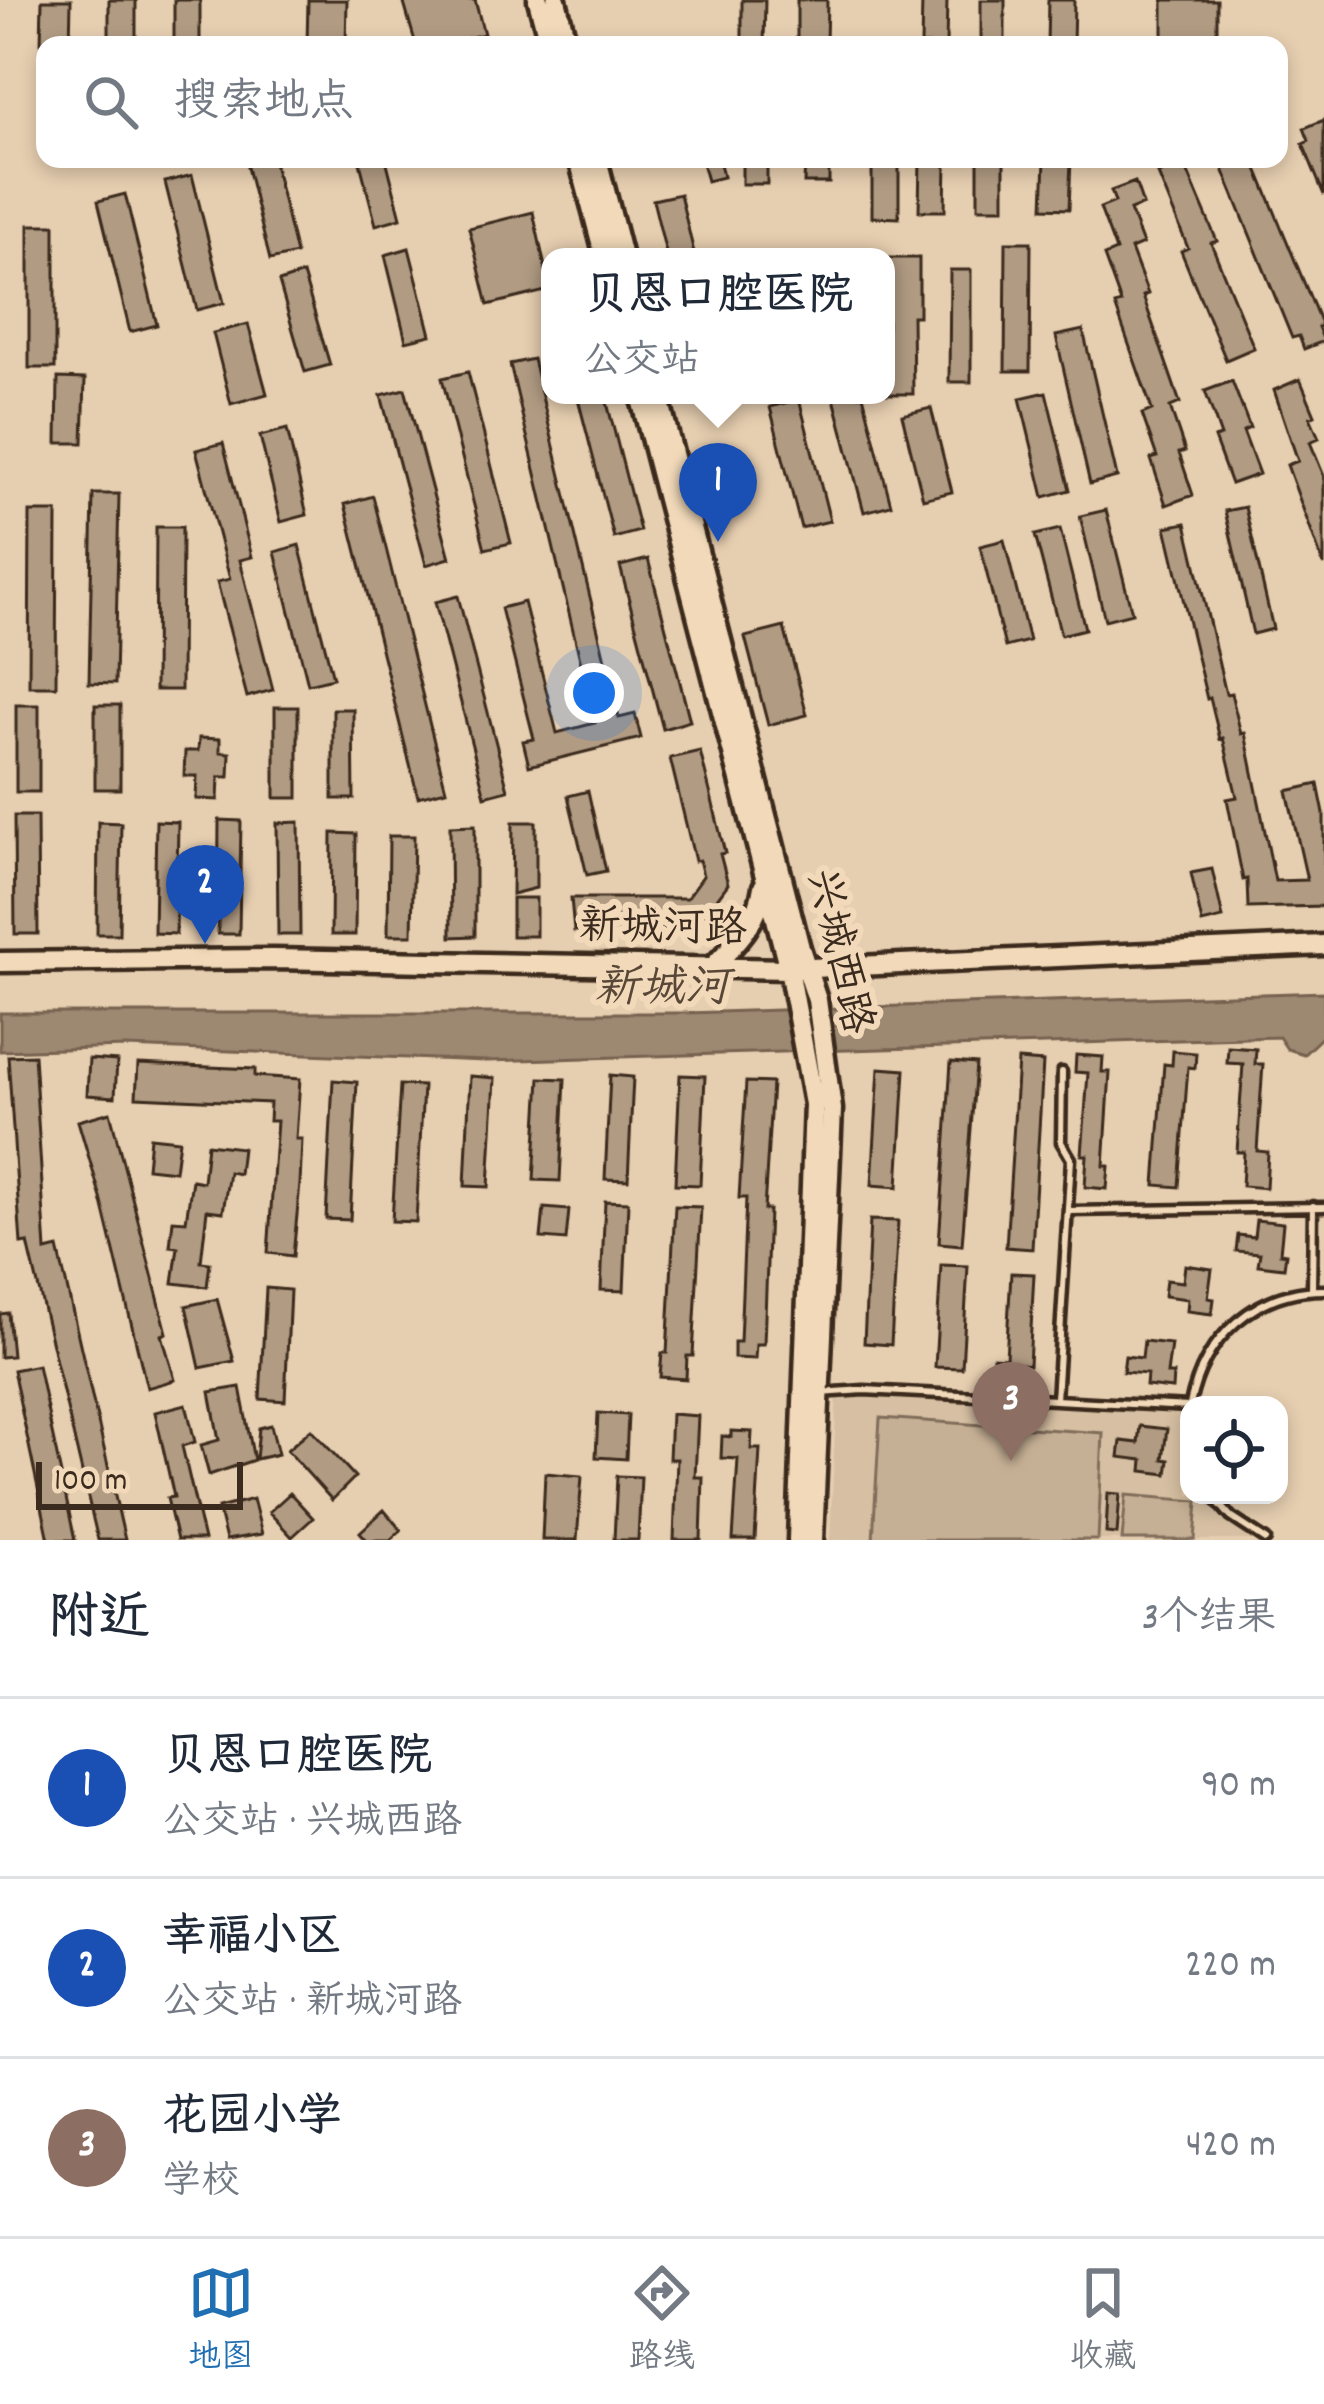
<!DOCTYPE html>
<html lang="zh">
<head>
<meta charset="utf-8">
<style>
  :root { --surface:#fff; --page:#f6f6f7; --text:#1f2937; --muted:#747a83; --line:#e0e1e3; --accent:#1f6fb2 }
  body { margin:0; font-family:Dekko,"LXGW WenKai TC",sans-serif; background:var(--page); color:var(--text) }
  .controls { position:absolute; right:36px; bottom:36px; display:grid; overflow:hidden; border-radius:24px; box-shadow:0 6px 18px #0003 }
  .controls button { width:108px; height:108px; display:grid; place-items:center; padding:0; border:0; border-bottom:3px solid var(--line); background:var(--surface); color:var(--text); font:60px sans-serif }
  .scale { position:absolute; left:36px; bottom:30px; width:207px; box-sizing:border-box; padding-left:12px; border:6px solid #3b2a1e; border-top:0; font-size:33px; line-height:42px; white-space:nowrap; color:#3b2a1e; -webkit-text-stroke:9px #f1d9b9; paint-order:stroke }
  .you { position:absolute; left:594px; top:693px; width:42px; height:42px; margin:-30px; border:9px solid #fff; border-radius:50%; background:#1a73e8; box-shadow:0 0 0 18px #1a73e833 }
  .badge { display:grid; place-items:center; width:78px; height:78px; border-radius:50%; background:var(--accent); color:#fff; font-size:39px; font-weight:700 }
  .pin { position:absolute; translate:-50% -99px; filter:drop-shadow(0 3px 6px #0008) }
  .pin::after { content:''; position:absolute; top:63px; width:42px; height:36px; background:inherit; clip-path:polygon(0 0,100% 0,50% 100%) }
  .popup { position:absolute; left:541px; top:248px; width:354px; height:156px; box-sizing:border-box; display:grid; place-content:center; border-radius:24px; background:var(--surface); filter:drop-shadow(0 3px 9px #0005); font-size:39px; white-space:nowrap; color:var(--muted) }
  .popup b { font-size:45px; color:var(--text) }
  .popup::after { content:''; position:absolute; left:50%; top:100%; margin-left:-24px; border:24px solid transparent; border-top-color:var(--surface) }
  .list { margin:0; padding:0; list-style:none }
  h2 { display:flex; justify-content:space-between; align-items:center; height:156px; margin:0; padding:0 48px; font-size:51px }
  h2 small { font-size:39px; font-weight:400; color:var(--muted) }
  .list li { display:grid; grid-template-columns:78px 1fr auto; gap:36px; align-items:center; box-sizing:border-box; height:180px; padding:0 48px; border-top:3px solid var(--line) }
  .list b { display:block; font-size:45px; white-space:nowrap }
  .list p { margin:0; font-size:39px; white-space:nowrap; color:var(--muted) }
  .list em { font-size:39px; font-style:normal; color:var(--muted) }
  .icon { flex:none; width:66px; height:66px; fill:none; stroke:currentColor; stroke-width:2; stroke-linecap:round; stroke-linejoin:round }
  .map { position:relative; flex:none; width:1324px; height:1540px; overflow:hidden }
  .search { position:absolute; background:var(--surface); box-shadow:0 6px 18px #0003; left:36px; right:36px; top:36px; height:132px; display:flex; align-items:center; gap:30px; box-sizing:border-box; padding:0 42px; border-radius:24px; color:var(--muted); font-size:45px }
  .sheet { height:696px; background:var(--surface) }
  nav { display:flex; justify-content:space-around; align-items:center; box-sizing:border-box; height:168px; border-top:3px solid var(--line); background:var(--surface); font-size:33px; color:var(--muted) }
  nav a { display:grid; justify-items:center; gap:6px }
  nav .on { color:var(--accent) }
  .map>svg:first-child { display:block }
  .built { fill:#d6bfa2 }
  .green { fill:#c6b095; stroke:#806d5a; stroke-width:3 }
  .water { fill:#9d8872; stroke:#766250; stroke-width:3 }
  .building { fill:#b19b83; stroke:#3b2a1e; stroke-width:3 }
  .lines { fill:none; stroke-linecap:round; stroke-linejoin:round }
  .lane-casing { stroke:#3b2a1e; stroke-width:15 }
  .secondary-casing { stroke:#3b2a1e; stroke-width:27 }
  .lane { stroke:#f1d9b9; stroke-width:6 }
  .secondary { stroke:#f1d9b9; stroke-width:18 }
  .labels { text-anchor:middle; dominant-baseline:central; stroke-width:12; stroke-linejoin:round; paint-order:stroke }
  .street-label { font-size:42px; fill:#3b2a1e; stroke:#f1d9b9 }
  .water-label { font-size:45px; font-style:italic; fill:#584637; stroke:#f1d9b9 }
</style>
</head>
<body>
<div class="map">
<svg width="1324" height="1540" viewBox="0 0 1324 1540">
  <rect width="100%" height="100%" fill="#e6ceb0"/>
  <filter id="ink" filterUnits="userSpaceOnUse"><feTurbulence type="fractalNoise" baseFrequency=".00833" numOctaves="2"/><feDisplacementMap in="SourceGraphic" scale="24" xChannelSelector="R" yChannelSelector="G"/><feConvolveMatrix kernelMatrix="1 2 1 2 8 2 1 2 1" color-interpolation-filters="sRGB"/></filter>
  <g filter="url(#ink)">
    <path class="built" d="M837,1392L1189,1407V1495H1212L1231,1517L1266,1540H830Z"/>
    <path class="green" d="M880,1418L1103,1433L1098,1540H873Z
      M1126,1495L1198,1501L1195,1540H1122Z"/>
    <path class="water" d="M1324,992V1035L1304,1054L1287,1049L1279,1037L486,1061L126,1047L0,1051V1013H687Z"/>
    <path class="building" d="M42,0H71L70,45H41Z
      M109,0H136V45H109Z
      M174,0H200V45H174Z
      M308,0H347L346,45H307Z
      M403,0H475L484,34L440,45H416Z
      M742,0H765L764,45H742Z
      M797,0H827L826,45H797Z
      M922,0H947L946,45H921Z
      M981,0H1005V45H981Z
      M1048,0H1074L1073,45H1047Z
      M1163,0H1217V45H1163Z
      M1324,120V195L1303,144L1309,141L1304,128Z
      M245,159H273L296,254L270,260Z
      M359,159H386L401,218L376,225Z
      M701,159H719L723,177L707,181Z
      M742,159H767V184H742Z
      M805,159H829V183H804Z
      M872,159H899V218L872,217Z
      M920,159H946L945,211H919Z
      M978,159H1004V208H978Z
      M1045,159H1071L1069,209L1043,208Z
      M1226,159H1253L1322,326L1318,327L1324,341L1304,349L1299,336L1292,338L1223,169L1229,167Z
      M1184,163L1217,241L1211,243L1254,348L1226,360L1181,251L1188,248L1158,174Z
      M192,175L224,303L197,310L165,182Z
      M1135,182L1143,205L1130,210L1143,244L1131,249L1148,294L1143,296L1180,403L1170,407L1185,451L1179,453L1193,495L1166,505L1151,459L1157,457L1142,414L1152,410L1115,305L1121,303L1104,256L1116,251L1100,208L1115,202L1111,191Z
      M125,194L157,325L130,332L98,201Z
      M680,194L695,257H667L653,200Z
      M533,212L550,290L488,305L469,228Z
      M29,225H55V368H29Z
      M1006,242H1031L1030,371H1005Z
      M409,248L431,335L406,341L385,255Z
      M888,258H919V316H912L913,394H886Z
      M950,270H971V382H949Z
      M303,274L330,365L305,372L279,282Z
      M248,324L267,394L231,404L213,333Z
      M1083,330L1117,477L1090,484L1056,336Z
      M533,359L619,718L635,714L641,738L529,766L523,741L534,739L501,608L524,602L557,733L595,723L510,364Z
      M468,372L511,543L485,549L442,378Z
      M58,378L85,379L83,443H57Z
      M1300,379L1315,415L1310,417L1319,438L1310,442L1324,476V566L1287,465L1298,461L1274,390Z
      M1232,381L1250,428L1243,431L1259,474L1231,484L1214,438L1221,436L1205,391Z
      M405,389L450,558L426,565L381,395Z
      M1046,392L1070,490L1044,497L1020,398Z
      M577,395H605L640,531L614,538Z
      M833,395H863L891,505L864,512Z
      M799,399L830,521L801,528L770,407Z
      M931,408L952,492L923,499L902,415Z
      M287,429L307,515L281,522L260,436Z
      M223,443L252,557L240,560L273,690L247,697L217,582L230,579L196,450Z
      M93,494H119L115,684L89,683Z
      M373,496L446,790L418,797L345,504Z
      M1245,507L1273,629L1253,634L1225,511Z
      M1106,510L1132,613L1105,620L1080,516Z
      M30,512H57L56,686H29Z
      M1186,523L1226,694L1231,693L1241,734L1245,733L1275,881L1307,880L1287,791L1318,784L1324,814V906L1248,908L1247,879L1243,880L1227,799L1237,797L1223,738L1220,739L1210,698L1207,699L1166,527Z
      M156,527H182L181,690H155Z
      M1060,529L1085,629L1061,635L1035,535Z
      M1004,540L1029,641L1005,647L980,546Z
      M299,545L333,678L308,684L275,552Z
      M648,559L690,721L663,729L620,566Z
      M458,596L508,790L485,796L435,602Z
      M784,627L807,715L768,725L745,637Z
      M16,705H39V792H16Z
      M95,705H120V789H95Z
      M275,707H298V798H275Z
      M333,709H353L354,799H333Z
      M199,738L220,739V752L230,753L229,777H219L218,800L196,799L197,776H184L185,751H198Z
      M700,751L725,853L720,854L728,884L703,918L671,922V930L574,931L571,898H687L703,876L699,860L695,861L670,758Z
      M588,791L606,871L587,875L568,796Z
      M14,816H37L38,934H15Z
      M219,820L241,821L239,934H218Z
      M156,821L178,822L176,934L154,933Z
      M98,822L121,823L119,934H97Z
      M299,822L300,935H278L277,823Z
      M513,822H536V888L512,894Z
      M475,825V936L451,937L450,826Z
      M332,833L356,834L355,935H331Z
      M389,836H414L412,935H388Z
      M1212,869L1223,918L1202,923L1191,873Z
      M512,898H536V936H512Z
      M1228,1047L1256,1049L1255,1064H1263L1257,1151L1268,1152L1266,1188L1242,1186L1244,1152H1237L1243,1064L1227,1063Z
      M1173,1051L1196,1053L1195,1068L1188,1067L1179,1187L1155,1185L1164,1064L1172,1065Z
      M34,1055L46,1251L58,1248L125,1540H98L28,1243L21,1244L8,1056Z
      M1076,1055L1103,1057L1102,1072H1110L1104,1166H1109L1107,1189L1085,1187L1087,1155H1082L1088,1073L1075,1072Z
      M89,1059L117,1061L115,1097L87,1095Z
      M1018,1060L1043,1062L1032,1249L1006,1247Z
      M951,1062L976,1064L962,1245L939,1243Z
      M138,1064L255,1069V1076L300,1079L296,1139H302L300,1184L293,1256L268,1253L277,1121H269L270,1103L136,1097Z
      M879,1068L905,1070L898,1187L872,1185Z
      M610,1075L633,1077L628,1180L605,1179Z
      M680,1075L705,1076L700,1185L675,1184Z
      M470,1076L495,1078L489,1187L465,1186Z
      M540,1078L565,1079L560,1181L534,1180Z
      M333,1080L357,1082L350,1220L326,1219Z
      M746,1082L772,1083L764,1210H769L764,1344H756L755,1359L734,1358V1342H740L746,1198H739Z
      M400,1085L423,1086L416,1222L392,1221Z
      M110,1112L167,1333L162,1335L175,1380L147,1388L101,1198L78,1121Z
      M150,1137L179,1140L175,1171L147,1168Z
      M207,1144L242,1148L239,1174L229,1172L223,1212L207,1210L201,1262L210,1263L207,1287L173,1283L178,1247L170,1246L173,1220L186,1221L192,1180L203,1182Z
      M605,1201L628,1202L624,1291L601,1290Z
      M675,1206L701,1207L693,1356H687L686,1379L660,1377L662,1353H667Z
      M544,1208L569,1210L566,1240L541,1238Z
      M870,1220L898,1221L891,1345L864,1343Z
      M1256,1220L1283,1223L1280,1253L1286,1254L1284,1268L1258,1265L1260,1253L1236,1251L1238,1235L1254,1237Z
      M941,1265L968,1266L962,1368L935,1367Z
      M1185,1265L1212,1269L1208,1298L1214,1299L1212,1314L1187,1311L1188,1299L1164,1296L1166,1280L1183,1282Z
      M1011,1273L1034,1274L1029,1365L1021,1364L1020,1378L992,1376L993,1357L1006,1358Z
      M266,1288L290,1290L285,1401L260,1399Z
      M217,1299L234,1361L200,1368L186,1306Z
      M8,1313L12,1356L0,1357V1314Z
      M1144,1341L1171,1344L1167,1374H1173L1172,1389L1146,1386L1147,1374L1123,1372L1125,1356L1142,1358Z
      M38,1365L52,1433L75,1540H49L13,1370Z
      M240,1387L254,1460L209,1475L201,1445L219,1440L210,1392Z
      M186,1404L195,1442L182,1446L204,1540H177L167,1498L174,1497L155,1412Z
      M598,1413L628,1415L626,1459L596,1457Z
      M671,1414L698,1416L695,1477H703L701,1540H674L677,1459H669Z
      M271,1425L278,1454L256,1459L259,1428Z
      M1140,1426L1167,1429L1163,1459L1169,1460L1167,1474L1142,1471L1143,1460L1119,1457L1121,1441L1138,1443Z
      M311,1429L355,1477L332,1500L287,1450Z
      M731,1431L752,1432L751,1449H760L755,1540H733L738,1459L721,1458L722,1436L731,1437Z
      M545,1473L582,1476L577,1540H542Z
      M617,1476L641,1477L638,1540H614Z
      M290,1493L313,1518L292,1537L269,1512Z
      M1108,1493L1120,1494L1117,1534L1106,1533Z
      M253,1499L262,1534L226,1540L218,1508Z
      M384,1510L401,1530L390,1540H367L360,1532Z"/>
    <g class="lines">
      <g class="lane-casing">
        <path id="lane" d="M1069,1211L1324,1207
          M1312,1290L1313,1206
          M820,1393L864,1390L1189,1407
          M1056,1400L1071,1159L1061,1142L1062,1072
          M1190,1405C1203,1338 1255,1290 1324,1290
          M1189,1408V1428
          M1212,1495L1231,1517L1266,1540"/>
      </g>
      <g class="secondary-casing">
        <path id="secondary" d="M538,0L550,45
          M556,0L567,45
          M579,159L605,257
          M597,159L622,257
          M640,395L789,969L814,1104L798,1540
          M658,395L800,948L817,1000L832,1109L813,1540
          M0,962L273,959L789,969L1324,945
          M711,969C736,943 758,923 763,887"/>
      </g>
      <use href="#lane" class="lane"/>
      <use href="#secondary" class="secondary"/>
    </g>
  </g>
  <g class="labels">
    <g class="street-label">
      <text transform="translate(663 931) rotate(1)">新城河路</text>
      <text transform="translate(836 952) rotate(77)">兴城西路</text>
    </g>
    <g class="water-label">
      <text x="662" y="991">新城河</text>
    </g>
  </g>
</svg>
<div class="controls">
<button><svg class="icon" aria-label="locate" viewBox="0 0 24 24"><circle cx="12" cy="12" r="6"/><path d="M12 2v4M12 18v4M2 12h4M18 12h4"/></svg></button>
</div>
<div class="scale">100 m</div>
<div class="you"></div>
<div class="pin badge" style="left:718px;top:542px;background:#1a4fb4">1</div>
<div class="popup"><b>贝恩口腔医院</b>公交站</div>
<div class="pin badge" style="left:205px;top:944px;background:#1a4fb4">2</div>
<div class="pin badge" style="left:1011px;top:1461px;background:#8d6e63">3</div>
<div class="search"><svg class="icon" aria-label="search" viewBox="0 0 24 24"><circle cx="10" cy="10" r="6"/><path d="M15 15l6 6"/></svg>搜索地点</div>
</div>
<section class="sheet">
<h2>附近<small>3个结果</small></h2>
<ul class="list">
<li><span class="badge" style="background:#1a4fb4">1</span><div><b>贝恩口腔医院</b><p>公交站 · 兴城西路</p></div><em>90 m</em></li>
<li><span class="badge" style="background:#1a4fb4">2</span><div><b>幸福小区</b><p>公交站 · 新城河路</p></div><em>220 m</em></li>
<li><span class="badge" style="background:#8d6e63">3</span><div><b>花园小学</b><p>学校</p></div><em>420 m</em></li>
</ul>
</section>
<nav>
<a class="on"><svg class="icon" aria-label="map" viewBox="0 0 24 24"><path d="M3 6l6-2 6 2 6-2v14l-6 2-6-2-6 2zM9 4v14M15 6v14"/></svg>地图</a>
<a><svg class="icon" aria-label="directions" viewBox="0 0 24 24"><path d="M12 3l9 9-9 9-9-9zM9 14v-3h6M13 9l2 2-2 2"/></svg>路线</a>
<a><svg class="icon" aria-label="saved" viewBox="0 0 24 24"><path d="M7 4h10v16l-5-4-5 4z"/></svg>收藏</a>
</nav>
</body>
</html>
